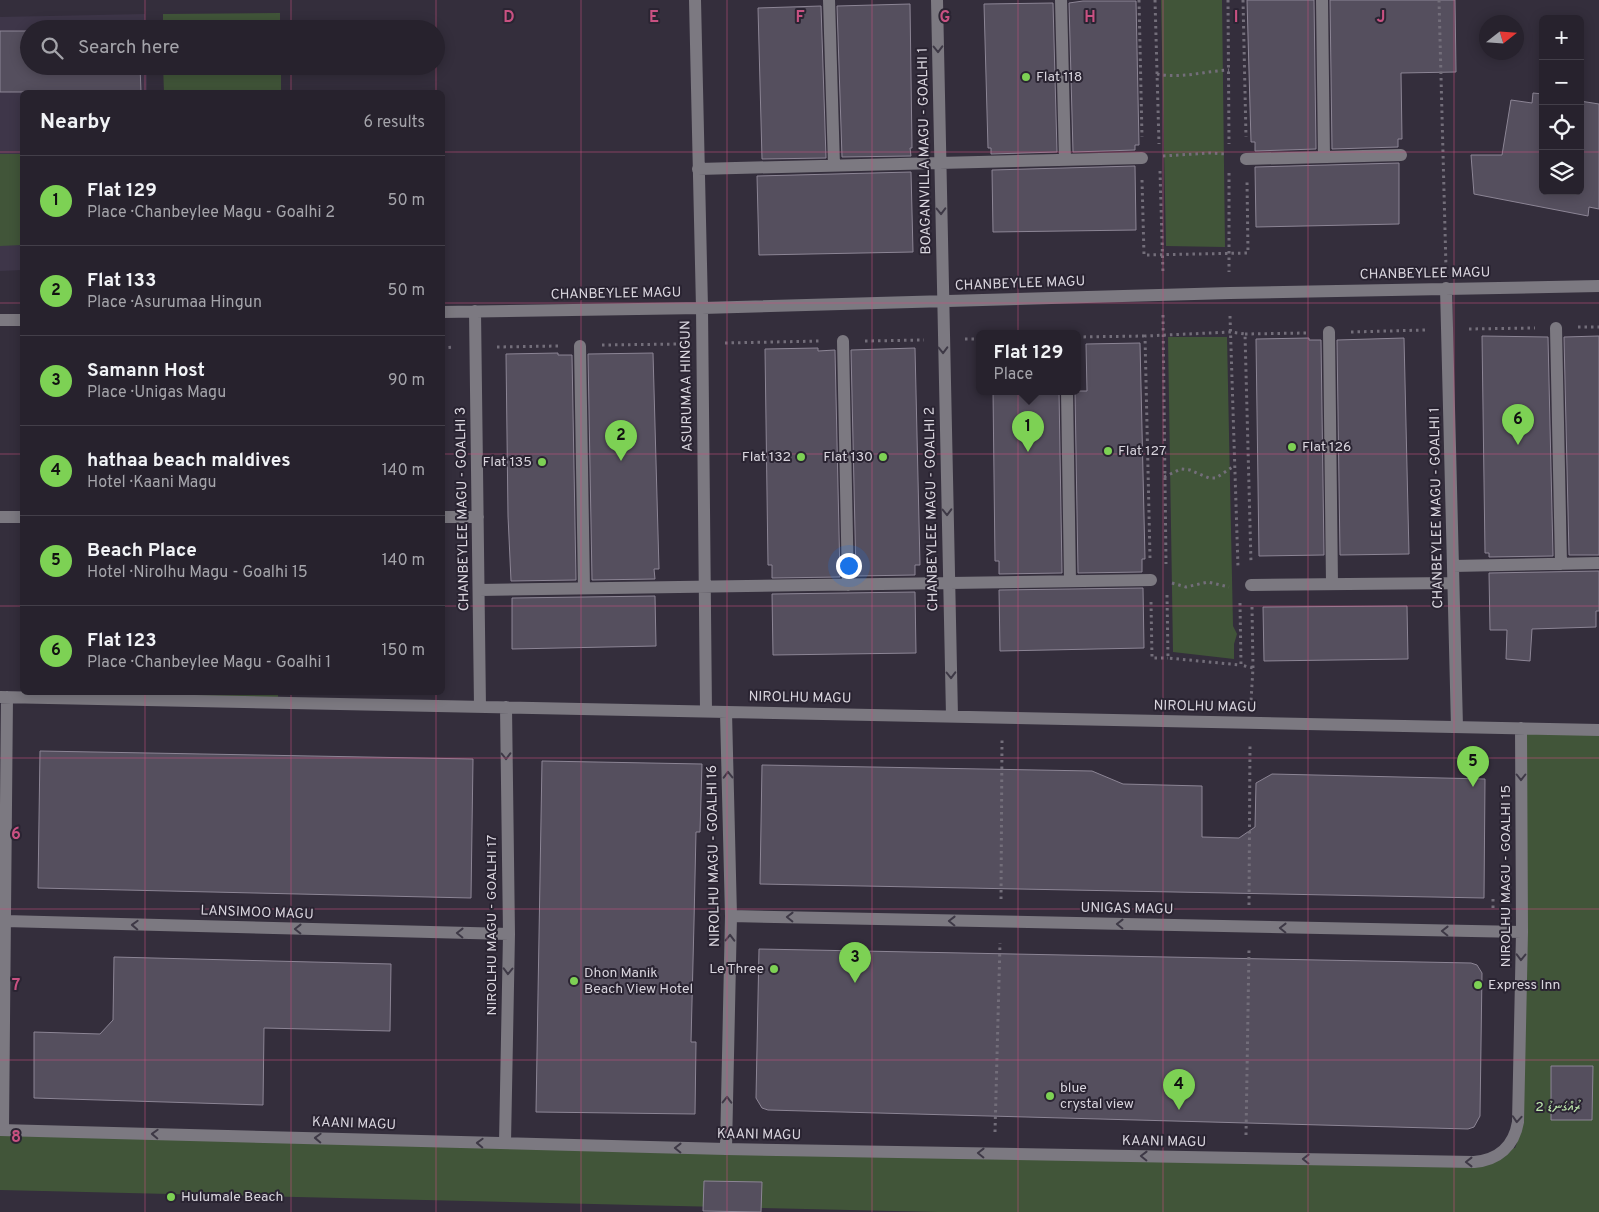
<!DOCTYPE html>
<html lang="en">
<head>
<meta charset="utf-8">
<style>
  :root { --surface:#27222d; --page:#332f39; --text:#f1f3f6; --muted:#a4a4aa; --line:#433f49; --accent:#7dd154 }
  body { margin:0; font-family:Overpass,"Noto Sans Thaana",sans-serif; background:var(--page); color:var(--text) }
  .controls { position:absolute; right:15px; top:15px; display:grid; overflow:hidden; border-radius:8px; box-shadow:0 2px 12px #0003 }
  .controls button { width:45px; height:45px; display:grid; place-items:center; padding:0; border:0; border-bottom:1px solid var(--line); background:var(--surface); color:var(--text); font:25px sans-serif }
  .compass { position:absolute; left:1479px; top:15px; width:45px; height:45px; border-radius:50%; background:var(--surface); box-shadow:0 2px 12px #0003; rotate:73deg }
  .you { position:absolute; left:848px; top:565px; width:18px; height:18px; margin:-12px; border:4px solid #fff; border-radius:50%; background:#1a73e8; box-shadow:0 0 0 8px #1a73e833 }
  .badge { display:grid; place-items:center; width:32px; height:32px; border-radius:50%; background:var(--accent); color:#111; font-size:16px; font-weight:700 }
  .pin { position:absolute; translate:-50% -41px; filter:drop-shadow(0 1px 2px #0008) }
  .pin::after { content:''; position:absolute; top:26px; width:18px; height:15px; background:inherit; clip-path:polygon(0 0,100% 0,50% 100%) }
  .popup { position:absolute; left:976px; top:330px; width:105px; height:65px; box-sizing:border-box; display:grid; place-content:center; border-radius:8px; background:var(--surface); filter:drop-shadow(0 1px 4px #0005); font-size:16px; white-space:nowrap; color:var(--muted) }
  .popup b { font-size:19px; color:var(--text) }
  .popup::after { content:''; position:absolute; left:50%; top:100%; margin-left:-10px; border:10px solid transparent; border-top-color:var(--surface) }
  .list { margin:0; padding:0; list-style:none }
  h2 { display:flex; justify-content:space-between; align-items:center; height:65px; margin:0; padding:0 20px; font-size:21px }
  h2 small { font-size:16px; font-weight:400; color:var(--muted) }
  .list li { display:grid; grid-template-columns:32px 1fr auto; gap:15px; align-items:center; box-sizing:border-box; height:90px; padding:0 20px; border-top:1px solid var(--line) }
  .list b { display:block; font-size:19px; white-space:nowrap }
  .list p { margin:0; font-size:16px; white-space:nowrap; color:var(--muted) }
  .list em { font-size:16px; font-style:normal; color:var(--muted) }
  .icon { flex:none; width:28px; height:28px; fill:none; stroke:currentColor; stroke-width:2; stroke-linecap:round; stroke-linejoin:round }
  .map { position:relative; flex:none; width:1599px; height:1212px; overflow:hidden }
  .search { position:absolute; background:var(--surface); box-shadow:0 2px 12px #0003; left:20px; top:20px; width:425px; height:55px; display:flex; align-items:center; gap:12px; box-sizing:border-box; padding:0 18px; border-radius:28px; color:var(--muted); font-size:19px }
  .panel { position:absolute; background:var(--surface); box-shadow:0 2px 12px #0003; left:20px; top:90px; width:425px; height:605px; border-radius:8px }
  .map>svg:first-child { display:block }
  .built { fill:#3e3649 }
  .green { fill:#415539 }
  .building { fill:#554f5e; stroke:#8c8595 }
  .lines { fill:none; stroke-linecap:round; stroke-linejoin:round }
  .path { stroke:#736e7a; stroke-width:3; stroke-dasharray:2.5 4; stroke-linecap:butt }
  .minor { stroke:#7c7981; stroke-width:12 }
  .oneway { stroke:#3e3946 }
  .grid { fill:none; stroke:#c95182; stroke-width:1; stroke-opacity:0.55 }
  .poi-dot { fill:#7dd154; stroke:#2a2432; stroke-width:2 }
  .labels { text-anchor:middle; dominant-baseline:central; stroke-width:4; stroke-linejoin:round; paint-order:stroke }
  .poi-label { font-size:14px; fill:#d9d5de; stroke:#2a2432; text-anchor:start }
  .street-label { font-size:14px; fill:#d9d5de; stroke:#2a2432 }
  .park-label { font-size:14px; fill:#bfe9ad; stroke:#2a2432 }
  .grid-label { font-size:16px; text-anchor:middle; font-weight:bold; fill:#c95182; stroke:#2a2432; stroke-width:4; stroke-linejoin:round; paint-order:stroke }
</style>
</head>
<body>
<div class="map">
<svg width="1599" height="1212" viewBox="0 0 1599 1212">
  <rect width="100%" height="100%" fill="#342e3c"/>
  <path class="built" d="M145,14L146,29H29V66H147V92H22V270L0,271V17Z"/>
  <path class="green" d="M1161,0H1222L1225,247L1166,246Z
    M280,13V29H163V14Z
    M163,66H281V92H164Z
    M0,154H22V245L0,246Z
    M1168,337H1227L1233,626L1237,634L1234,644V659L1173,652Z
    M148,693H278V703L148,700Z
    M1525,725H1599V1212H937L0,1190V1130L1474,1162L1506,1149L1515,1148L1517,1143Z"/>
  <path class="building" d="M1247,0H1314L1316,149L1255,151V142H1251Z
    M1330,0H1455L1456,72L1401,73L1402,139H1398V147L1332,149Z
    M1083,1H1136L1139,145H1135V150L1073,152L1069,3Z
    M1053,3L1057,152L991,154V148H988L984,4Z
    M910,4L912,148H910L911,156L842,157L837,6Z
    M821,6L826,158L762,159L758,8Z
    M0,31H29V66H140L141,92H0Z
    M1533,93L1543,94V191H1580V101L1599,104V209L1589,207L1588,216L1474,194L1471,155H1502L1511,100L1532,103Z
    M1399,163V224L1256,227L1255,167Z
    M1135,166L1136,230L993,232L992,170Z
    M911,172L913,252L759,255L757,176Z
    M1482,336L1548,337L1553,556L1489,557V553H1485Z
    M1599,336V555H1569L1564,337Z
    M1309,338V340H1321L1324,555L1259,556L1256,339Z
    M1404,338L1409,554L1340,555L1337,340Z
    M1140,343L1145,559H1142V572L1078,573L1075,391H1087L1086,344Z
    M818,348V351L835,350L840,577L772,578V565H768L765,349Z
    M915,348L920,565H915V575L856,576L851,350Z
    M558,353V355H572L576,580L511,581L508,516L506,354Z
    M653,353L659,569H654L655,579L592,580L588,354Z
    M993,391H1059L1062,573L999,574V561H995Z
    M1599,571V611H1596V627L1532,629L1530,661L1506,659L1507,630H1490L1489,573Z
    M1143,588L1144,648L1000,651L999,590Z
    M915,592L916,653L773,655L772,594Z
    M655,596L656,646L512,649V598Z
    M1407,606L1408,659L1264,661L1263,607Z
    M40,751L473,759L471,898L38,888Z
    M542,761L702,764L700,832H696L694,922L691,1042H696L695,1114L536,1112Z
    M762,765L1092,771L1123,784L1202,786V837L1239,838L1255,827L1256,783L1272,774L1485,779L1484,898L760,884Z
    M759,949L1471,963L1477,965L1482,973L1480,1116L1474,1127L1468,1129L768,1110L762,1108L756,1098Z
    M114,957L391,964L390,1031L264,1028L263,1105L34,1098V1032L100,1034L113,1020Z
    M1551,1066H1593L1592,1120H1551Z
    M704,1181L762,1182L761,1212L703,1211Z"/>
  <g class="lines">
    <path class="path" d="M1139,0L1142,137
      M1155,0L1159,144
      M1228,0L1229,144
      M1243,0L1246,137
      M1439,0L1446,268
      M1157,74C1181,79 1205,71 1229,70
      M1163,156L1209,153L1226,154
      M1160,171L1163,274
      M1229,173V272
      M1142,180L1144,255L1248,253L1247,181
      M1163,315L1166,564
      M1230,316L1238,567
      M1578,327H1599
      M1469,329L1535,328
      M1351,332L1425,330
      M1245,334L1307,333
      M1077,337L1145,336
      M965,339H979
      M865,341L924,340
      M725,343L821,341
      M602,345L681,344
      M497,347L559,346
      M442,348L454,347
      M1164,477L1181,469L1190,470L1209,478H1216L1234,466
      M1150,558L1145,336L1231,332L1245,334L1251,563
      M1172,583L1186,587L1208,582L1229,587
      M1167,595L1168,658L1241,665
      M1151,602L1152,658H1168
      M1240,603L1241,665L1253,668L1251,701
      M1252,607L1253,668
      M1001,899L1002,740
      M1493,899V911
      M1249,905L1250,744
      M995,1132L1000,943
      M1246,1135L1249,949"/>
    <path class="minor" d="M695,0L702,308L706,711
      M829,0L834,165
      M937,0L952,716
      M1061,0L1065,160
      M1322,0L1324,157
      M1246,159L1401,155
      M698,169L1142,158
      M1446,288L1457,727
      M475,311L480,707
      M442,312L702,308L1230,293L1599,286
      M0,320H22
      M1556,328L1561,564
      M1329,332L1332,584
      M843,341L848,585
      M580,346L584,588
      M1067,391L1070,581
      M0,517H22
      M442,517H478
      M1453,566L1599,563
      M1251,585L1453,583
      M479,590L1151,580
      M0,697L1599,730
      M731,916L1522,932
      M5,921L509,934
      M0,1130L726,1149L1474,1162C1498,1160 1514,1146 1518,1122L1522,932L1521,728
      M3,1130L7,697
      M505,1143L509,934L506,707
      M726,1149L731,916L726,712"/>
  </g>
  <defs><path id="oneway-chevron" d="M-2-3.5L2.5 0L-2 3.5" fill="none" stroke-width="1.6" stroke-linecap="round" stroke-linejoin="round" transform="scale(1.25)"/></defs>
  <g class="oneway">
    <use href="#oneway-chevron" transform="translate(938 49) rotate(89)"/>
    <use href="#oneway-chevron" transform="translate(941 211) rotate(89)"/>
    <use href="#oneway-chevron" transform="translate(943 350) rotate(89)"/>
    <use href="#oneway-chevron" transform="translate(947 512) rotate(89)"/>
    <use href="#oneway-chevron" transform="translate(951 675) rotate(89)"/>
    <use href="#oneway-chevron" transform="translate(506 756) rotate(89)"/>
    <use href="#oneway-chevron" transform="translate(728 775) rotate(-91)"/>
    <use href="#oneway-chevron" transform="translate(1521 777) rotate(90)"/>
    <use href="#oneway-chevron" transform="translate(790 917) rotate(-179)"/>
    <use href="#oneway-chevron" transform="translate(952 921) rotate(-179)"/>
    <use href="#oneway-chevron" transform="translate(1120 924) rotate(-179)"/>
    <use href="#oneway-chevron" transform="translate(135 925) rotate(-178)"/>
    <use href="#oneway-chevron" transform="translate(1283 928) rotate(-179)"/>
    <use href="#oneway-chevron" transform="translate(298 929) rotate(-179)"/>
    <use href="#oneway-chevron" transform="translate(1445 931) rotate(-179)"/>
    <use href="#oneway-chevron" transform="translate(460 933) rotate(-179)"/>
    <use href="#oneway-chevron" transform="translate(730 938) rotate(-89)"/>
    <use href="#oneway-chevron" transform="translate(1521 957) rotate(91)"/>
    <use href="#oneway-chevron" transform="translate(508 971) rotate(91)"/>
    <use href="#oneway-chevron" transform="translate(727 1100) rotate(-89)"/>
    <use href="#oneway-chevron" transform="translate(1517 1119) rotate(94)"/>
    <use href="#oneway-chevron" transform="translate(155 1134) rotate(-178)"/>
    <use href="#oneway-chevron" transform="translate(318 1138) rotate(-178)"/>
    <use href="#oneway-chevron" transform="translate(480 1143) rotate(-178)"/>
    <use href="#oneway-chevron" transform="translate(678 1148) rotate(-179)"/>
    <use href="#oneway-chevron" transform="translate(981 1153) rotate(-179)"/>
    <use href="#oneway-chevron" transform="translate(1144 1156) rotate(-179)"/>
    <use href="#oneway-chevron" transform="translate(1306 1159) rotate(-179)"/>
    <use href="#oneway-chevron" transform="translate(1469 1162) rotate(-180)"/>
  </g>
  <path class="grid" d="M145,0V29M291,0V29M436,0V29M581,0V1212M727,0V1212M872,0V1212M1018,0V1212M1163,0V1212M1308,0V1212M1454,0V1212M145,66V92M291,66V92M436,66V92M0,152H22M442,152H1543M1580,152H1599M0,303H22M442,303H1599M0,454H22M442,454H1599M0,606H22M442,606H1599M145,692V1212M291,692V1212M436,692V1212M0,758H1599M0,909H1599M0,1060H1599"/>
  <g class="poi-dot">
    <circle cx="1026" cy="77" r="5"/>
    <circle cx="1292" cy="447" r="5"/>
    <circle cx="1108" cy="451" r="5"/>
    <circle cx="801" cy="457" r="5"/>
    <circle cx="883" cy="457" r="5"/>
    <circle cx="542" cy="462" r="5"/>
    <circle cx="774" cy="969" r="5"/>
    <circle cx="574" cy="981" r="5"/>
    <circle cx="1478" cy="985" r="5"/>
    <circle cx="1050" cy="1096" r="5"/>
    <circle cx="171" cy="1197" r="5"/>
  </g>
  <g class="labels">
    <g class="poi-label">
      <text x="1036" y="77">Flat 118</text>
      <text x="1302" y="447">Flat 126</text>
      <text x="1118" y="451">Flat 127</text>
      <text x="791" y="457" text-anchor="end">Flat 132</text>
      <text x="873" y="457" text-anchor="end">Flat 130</text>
      <text x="532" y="462" text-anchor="end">Flat 135</text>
      <text x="764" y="969" text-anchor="end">Le Three</text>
      <text x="584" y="973">Dhon Manik<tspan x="584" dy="16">Beach View Hotel</tspan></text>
      <text x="1488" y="985">Express Inn</text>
      <text x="1060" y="1088">blue<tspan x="1060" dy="16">crystal view</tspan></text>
      <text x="181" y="1197">Hulumale Beach</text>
    </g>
    <g class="street-label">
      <text transform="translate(925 151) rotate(-91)">BOAGANVILLA MAGU - GOALHI 1</text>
      <text transform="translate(1425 274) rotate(-1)">CHANBEYLEE MAGU</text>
      <text transform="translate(1020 284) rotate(-2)">CHANBEYLEE MAGU</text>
      <text transform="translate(616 294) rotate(-1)">CHANBEYLEE MAGU</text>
      <text transform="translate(687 386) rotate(-91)">ASURUMAA HINGUN</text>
      <text transform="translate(1437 508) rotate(-91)">CHANBEYLEE MAGU - GOALHI 1</text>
      <text transform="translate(463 509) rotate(-91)">CHANBEYLEE MAGU - GOALHI 3</text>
      <text transform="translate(932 509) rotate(-91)">CHANBEYLEE MAGU - GOALHI 2</text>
      <text transform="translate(800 698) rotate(1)">NIROLHU MAGU</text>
      <text transform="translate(1205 707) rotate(1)">NIROLHU MAGU</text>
      <text transform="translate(714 856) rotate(-91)">NIROLHU MAGU - GOALHI 16</text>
      <text transform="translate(1506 876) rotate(-90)">NIROLHU MAGU - GOALHI 15</text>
      <text transform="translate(1127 909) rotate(1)">UNIGAS MAGU</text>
      <text transform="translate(257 913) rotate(2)">LANSIMOO MAGU</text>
      <text transform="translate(492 925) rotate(-90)">NIROLHU MAGU - GOALHI 17</text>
      <text transform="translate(354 1124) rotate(2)">KAANI MAGU</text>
      <text transform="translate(759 1135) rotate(1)">KAANI MAGU</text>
      <text transform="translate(1164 1142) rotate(1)">KAANI MAGU</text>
    </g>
    <g class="park-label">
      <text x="1558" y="1107">ރުއްގަނޑު 2</text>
    </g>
  </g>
  <g class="grid-label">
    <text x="509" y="22">D</text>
    <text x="654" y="22">E</text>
    <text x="800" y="22">F</text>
    <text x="945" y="22">G</text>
    <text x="1090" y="22">H</text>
    <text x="1236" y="22">I</text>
    <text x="1381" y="22">J</text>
    <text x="16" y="839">6</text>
    <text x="16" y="990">7</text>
    <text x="16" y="1142">8</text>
  </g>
</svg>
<div class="controls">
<button>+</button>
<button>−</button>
<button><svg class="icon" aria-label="locate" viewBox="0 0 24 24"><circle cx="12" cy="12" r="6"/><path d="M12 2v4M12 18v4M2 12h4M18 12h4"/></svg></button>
<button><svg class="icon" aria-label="layers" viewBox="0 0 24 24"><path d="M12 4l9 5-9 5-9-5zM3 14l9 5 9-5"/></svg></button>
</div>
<svg class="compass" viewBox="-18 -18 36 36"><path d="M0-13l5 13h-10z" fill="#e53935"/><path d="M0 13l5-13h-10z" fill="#a4a4aa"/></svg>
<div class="you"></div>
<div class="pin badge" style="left:1028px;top:452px">1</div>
<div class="popup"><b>Flat 129</b>Place</div>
<div class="pin badge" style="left:621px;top:461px">2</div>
<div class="pin badge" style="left:855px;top:983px">3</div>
<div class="pin badge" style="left:1179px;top:1110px">4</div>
<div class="pin badge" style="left:1473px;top:787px">5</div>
<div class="pin badge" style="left:1518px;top:445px">6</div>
<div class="search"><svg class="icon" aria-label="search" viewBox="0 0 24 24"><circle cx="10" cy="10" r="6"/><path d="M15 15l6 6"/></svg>Search here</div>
<section class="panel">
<h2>Nearby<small>6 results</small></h2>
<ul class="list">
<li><span class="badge">1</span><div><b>Flat 129</b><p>Place · Chanbeylee Magu - Goalhi 2</p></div><em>50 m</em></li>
<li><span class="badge">2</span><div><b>Flat 133</b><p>Place · Asurumaa Hingun</p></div><em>50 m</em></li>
<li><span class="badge">3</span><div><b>Samann Host</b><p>Place · Unigas Magu</p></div><em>90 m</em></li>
<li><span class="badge">4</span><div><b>hathaa beach maldives</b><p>Hotel · Kaani Magu</p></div><em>140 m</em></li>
<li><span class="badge">5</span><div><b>Beach Place</b><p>Hotel · Nirolhu Magu - Goalhi 15</p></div><em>140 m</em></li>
<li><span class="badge">6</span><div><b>Flat 123</b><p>Place · Chanbeylee Magu - Goalhi 1</p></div><em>150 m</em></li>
</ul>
</section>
</div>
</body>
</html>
